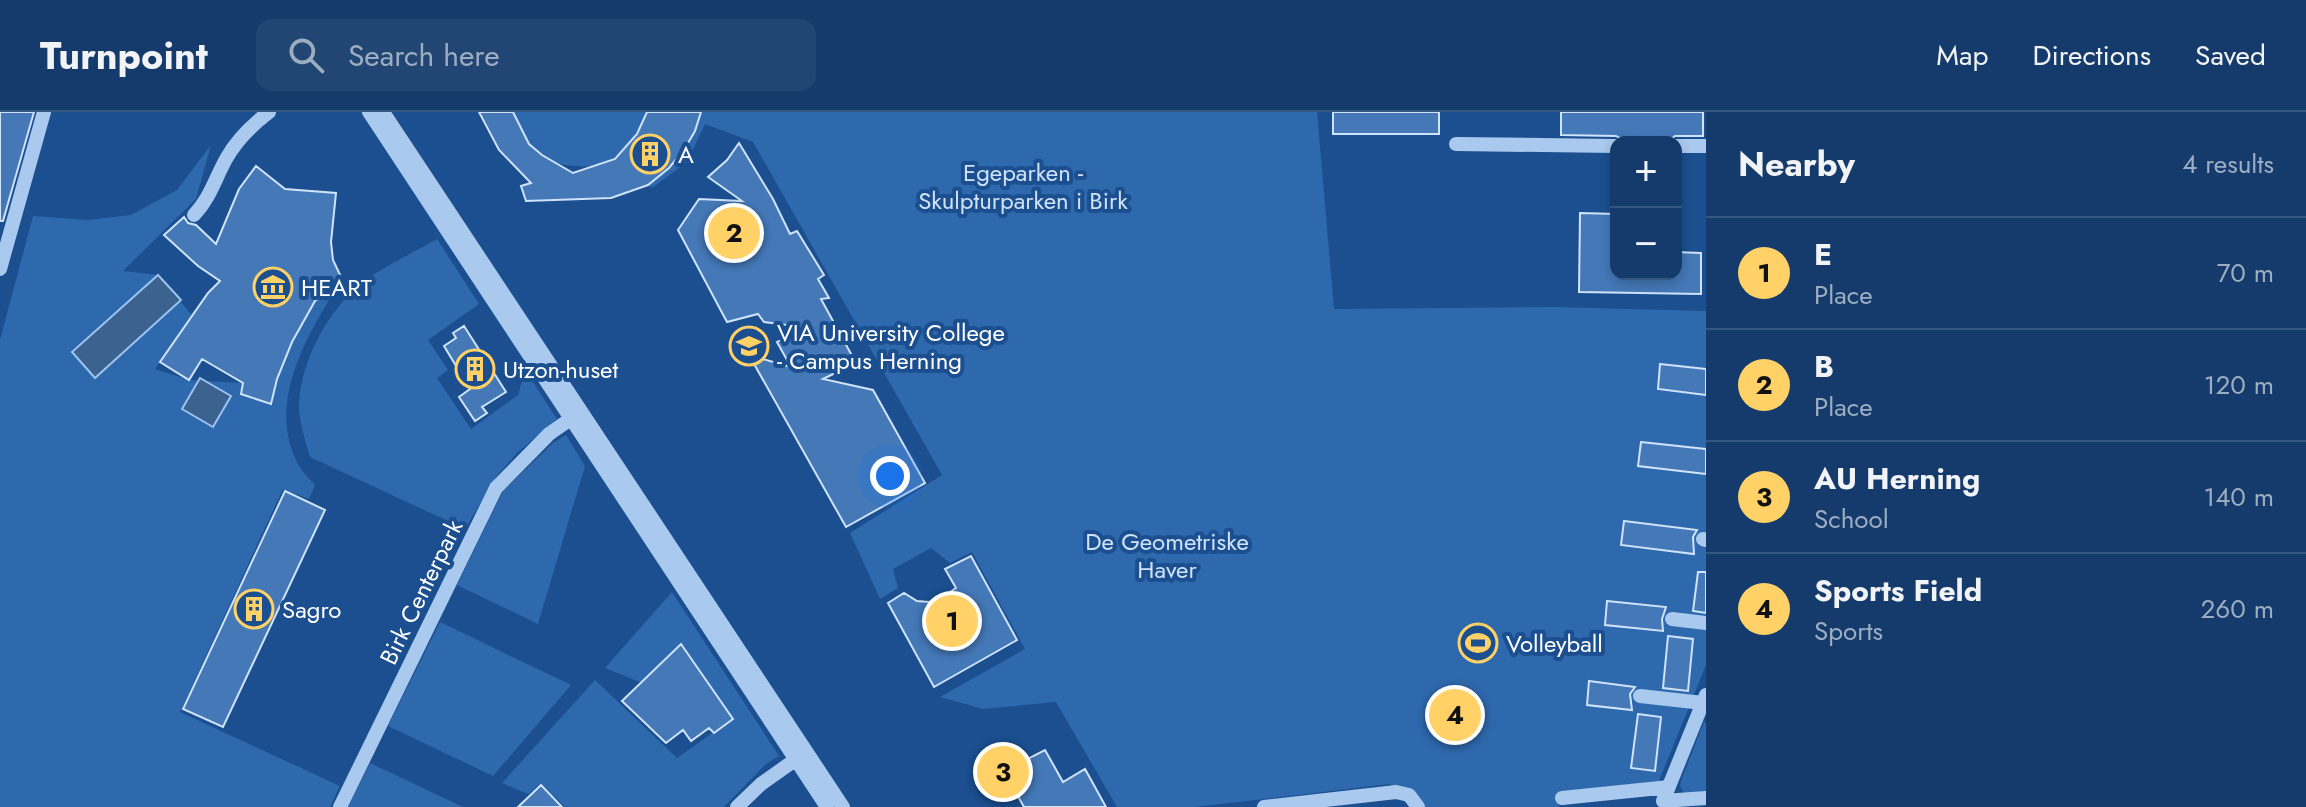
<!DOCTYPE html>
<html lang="en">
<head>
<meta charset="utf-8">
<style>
  :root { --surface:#143b6b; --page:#214673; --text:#f1f3f6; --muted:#9dadc1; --line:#33557e; --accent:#ffd166 }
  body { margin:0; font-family:Jost,sans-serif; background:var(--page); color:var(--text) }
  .controls { position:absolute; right:24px; top:24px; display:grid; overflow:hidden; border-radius:16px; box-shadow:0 4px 12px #0003 }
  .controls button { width:72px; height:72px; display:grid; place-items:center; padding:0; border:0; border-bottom:2px solid var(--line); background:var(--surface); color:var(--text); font:40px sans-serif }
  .you { position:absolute; left:890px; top:364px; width:28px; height:28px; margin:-20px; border:6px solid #fff; border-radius:50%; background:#1a73e8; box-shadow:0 0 0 12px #1a73e833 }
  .badge { display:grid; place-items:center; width:52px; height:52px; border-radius:50%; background:var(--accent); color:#111; font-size:26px; font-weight:700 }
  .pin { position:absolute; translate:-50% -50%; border:4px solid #fff; box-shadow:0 2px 8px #0006 }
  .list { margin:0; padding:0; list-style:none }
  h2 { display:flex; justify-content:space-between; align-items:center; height:104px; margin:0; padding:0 32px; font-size:34px }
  h2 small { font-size:26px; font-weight:400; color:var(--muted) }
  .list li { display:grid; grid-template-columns:52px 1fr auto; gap:24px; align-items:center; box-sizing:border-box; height:112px; padding:0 32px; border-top:2px solid var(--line) }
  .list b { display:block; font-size:30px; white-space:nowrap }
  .list p { margin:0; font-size:26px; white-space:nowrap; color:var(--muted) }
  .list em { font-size:26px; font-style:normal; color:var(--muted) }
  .icon { flex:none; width:44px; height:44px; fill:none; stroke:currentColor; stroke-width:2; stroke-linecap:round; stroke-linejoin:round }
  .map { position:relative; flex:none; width:1706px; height:695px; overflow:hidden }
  header { display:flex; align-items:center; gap:48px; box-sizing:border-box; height:112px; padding:0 40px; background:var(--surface); border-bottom:2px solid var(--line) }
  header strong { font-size:38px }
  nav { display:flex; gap:44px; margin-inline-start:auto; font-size:28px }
  .search { width:560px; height:72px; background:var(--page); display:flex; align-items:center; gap:20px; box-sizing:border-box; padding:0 28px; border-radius:16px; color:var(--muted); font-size:30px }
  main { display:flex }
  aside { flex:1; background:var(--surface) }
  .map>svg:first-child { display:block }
  .green { fill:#2e69ad }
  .water { fill:#3c6290; stroke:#9cc4f0; stroke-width:2 }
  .building { fill:#4478b7; stroke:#cfe3fa; stroke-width:2 }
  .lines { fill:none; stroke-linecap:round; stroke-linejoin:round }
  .minor { stroke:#a9c9ee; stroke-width:14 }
  .labels { text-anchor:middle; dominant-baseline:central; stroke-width:8; stroke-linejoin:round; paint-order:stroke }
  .poi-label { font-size:24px; fill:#fff; stroke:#1b4f8f; text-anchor:start }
  .park-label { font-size:24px; fill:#cfe3fa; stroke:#1b4f8f }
  .street-label { font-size:24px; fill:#fff; stroke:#1b4f8f }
</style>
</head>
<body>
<header>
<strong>Turnpoint</strong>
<div class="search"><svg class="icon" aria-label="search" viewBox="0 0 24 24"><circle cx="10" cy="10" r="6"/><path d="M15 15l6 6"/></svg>Search here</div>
<nav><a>Map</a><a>Directions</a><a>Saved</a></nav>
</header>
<main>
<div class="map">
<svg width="1706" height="695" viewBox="0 0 1706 695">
  <rect width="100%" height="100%" fill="#1b4f8f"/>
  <path class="green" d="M513,0H646C635,35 612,58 574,54C557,53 541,46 530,33C522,24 518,10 513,0Z
    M701,0H1317L1334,197L1554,195L1706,199V553L1659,669L1558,680L1559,695H1418L1417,691L1390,672L1195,695H1117L1056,590L983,597L940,585L1025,537L972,440L950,451L931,436L893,457L898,476L880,487L850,421L942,363L753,30L705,12L687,50L652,76L648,73C674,52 691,32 701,0Z
    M211,33L196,87L123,159L158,163L72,240L96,266L180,189L192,203L155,257L189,268L243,271L241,282L271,292C278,262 295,211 317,187C324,180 334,173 342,167C309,220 264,291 299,354C303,361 310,367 315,373L309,387L283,377L180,600L340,674L330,695H0V228L33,104L88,108L131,103L177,78Z
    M437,127L479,192L428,228L448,258L437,266L471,317L518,283L525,258L557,307L518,340L496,365L465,417L310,345C305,327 298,308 299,290C302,248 326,203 357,175C376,158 413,141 437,127Z
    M566,323L585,354L538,512L457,473L503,379L553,331Z
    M672,480L779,644L766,652L724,695H565L541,671L528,682L502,671L595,568L677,646L732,607L605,556Z
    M440,510L571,573L493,664L388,614Z
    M1704,610L1706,611V679L1684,681L1680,674L1681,669Z
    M370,651L463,695H348Z"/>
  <path class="water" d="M158,163L181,188L95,266L72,240Z
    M200,266L231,284L213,315L182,297Z"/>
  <path class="building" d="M0,0H34L3,109H0Z
    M479,0H513L529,32L542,43L573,61L615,47L637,22L647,0H701L695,19L684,38L669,56L648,73L611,86L526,89L521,74L531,71L499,38Z
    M1333,0H1439V22H1333Z
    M1561,0H1703V24H1675L1667,30L1625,29L1616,24L1561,23Z
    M739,31L773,87L790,122L797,119L824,163L818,167L829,186L821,187L856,251L823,267L873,278L925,371L846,415L749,243L791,255L777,230L803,215L764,210L758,202L727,210L678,118L699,87L742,89L708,65L727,48Z
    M256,54L285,77L336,81L331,130L333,148L342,167L315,189L292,230L277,267L271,292L241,282L243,271L202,247L189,268L160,250L208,181L220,169L198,154L164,123L184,105L188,111L196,113L216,132L239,77Z
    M1580,101L1616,102V162H1676V140L1701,141V182L1579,180Z
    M464,214L506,280L482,295L487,301L475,309L459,285L470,277L444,234L456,226L453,221Z
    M1660,252L1706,257V283L1658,277Z
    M1641,330L1706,337V362L1638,354Z
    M285,379L325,398L223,615L183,597Z
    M1624,409L1697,418L1693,425L1694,442L1621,433Z
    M971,444L1017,528L934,575L888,491L904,481L917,489L929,490L941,486L956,476L945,457Z
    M1698,460H1706V501L1693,499Z
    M1607,489L1666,495L1662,507L1663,519L1605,513Z
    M1668,524L1693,527L1688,579L1663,576Z
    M681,532L733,607L714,621L709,616L691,629L683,618L666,631L622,589Z
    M1589,569L1635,575L1630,582L1632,598L1587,593Z
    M1638,602L1661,605L1655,659L1631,656Z
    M1045,638L1063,670L1085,657L1106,695H1024L1004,659Z
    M541,673L562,695H518Z"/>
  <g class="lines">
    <path class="minor" d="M369,0L827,695
      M383,0L843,695
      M1456,32L1616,34
      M1676,34H1706
      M194,103C210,86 215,67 226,47C236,29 252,13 269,0
      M0,157L44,0
      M1703,427L1706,428
      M1672,507L1706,511
      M1706,583L1663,689L1706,686
      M1640,584L1703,591
      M1562,686L1669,675
      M340,695L496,376L549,322L579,301
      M737,695L761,672L802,643
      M1264,695L1396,680L1409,683L1418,695"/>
  </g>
  <defs>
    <g id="building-ring" transform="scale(2)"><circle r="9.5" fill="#1b4f8f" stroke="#ffd166" stroke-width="1.5"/><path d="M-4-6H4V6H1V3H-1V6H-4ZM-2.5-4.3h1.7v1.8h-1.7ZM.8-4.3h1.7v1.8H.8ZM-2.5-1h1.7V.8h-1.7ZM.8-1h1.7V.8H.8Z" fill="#ffd166"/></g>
    <g id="museum-ring" transform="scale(2)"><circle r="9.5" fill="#1b4f8f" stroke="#ffd166" stroke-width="1.5"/><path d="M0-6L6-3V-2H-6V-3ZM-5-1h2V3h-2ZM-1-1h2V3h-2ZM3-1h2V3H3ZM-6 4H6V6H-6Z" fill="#ffd166"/></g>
    <g id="university-ring" transform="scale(2)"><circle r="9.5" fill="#1b4f8f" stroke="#ffd166" stroke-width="1.5"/><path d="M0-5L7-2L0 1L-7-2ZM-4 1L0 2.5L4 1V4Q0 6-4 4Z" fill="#ffd166"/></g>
    <g id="stadium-ring" transform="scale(2)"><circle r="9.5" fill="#1b4f8f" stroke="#ffd166" stroke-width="1.5"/><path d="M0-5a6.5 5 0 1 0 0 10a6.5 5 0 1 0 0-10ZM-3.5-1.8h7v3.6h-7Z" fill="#ffd166"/></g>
  </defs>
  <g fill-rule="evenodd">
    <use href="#building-ring" x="650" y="42"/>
    <use href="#museum-ring" x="273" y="175"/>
    <use href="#university-ring" x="749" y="234"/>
    <use href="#building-ring" x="475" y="257"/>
    <use href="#building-ring" x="254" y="497"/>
    <use href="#stadium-ring" x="1478" y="531"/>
  </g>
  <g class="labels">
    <g class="poi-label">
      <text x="678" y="42">A</text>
      <text x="301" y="175">HEART</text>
      <text x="777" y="220">VIA University College<tspan x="777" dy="28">- Campus Herning</tspan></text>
      <text x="503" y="257">Utzon-huset</text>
      <text x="282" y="497">Sagro</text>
      <text x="1506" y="531">Volleyball</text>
    </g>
    <g class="park-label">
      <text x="1023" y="60">Egeparken -<tspan x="1023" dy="28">Skulpturparken i Birk</tspan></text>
      <text x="1167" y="429">De Geometriske<tspan x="1167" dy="28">Haver</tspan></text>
    </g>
    <g class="street-label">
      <text transform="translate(421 480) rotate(-64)">Birk Centerpark</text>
    </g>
  </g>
</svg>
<div class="controls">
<button>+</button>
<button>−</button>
</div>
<div class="you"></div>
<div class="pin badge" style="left:952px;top:509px">1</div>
<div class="pin badge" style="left:734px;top:121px">2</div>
<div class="pin badge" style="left:1003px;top:660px">3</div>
<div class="pin badge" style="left:1455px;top:603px">4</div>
</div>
<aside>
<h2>Nearby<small>4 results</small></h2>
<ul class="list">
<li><span class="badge">1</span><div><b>E</b><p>Place</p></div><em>70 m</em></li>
<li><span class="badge">2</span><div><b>B</b><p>Place</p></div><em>120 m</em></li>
<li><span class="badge">3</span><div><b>AU Herning</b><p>School</p></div><em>140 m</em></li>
<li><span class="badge">4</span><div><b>Sports Field</b><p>Sports</p></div><em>260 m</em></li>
</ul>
</aside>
</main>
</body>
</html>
